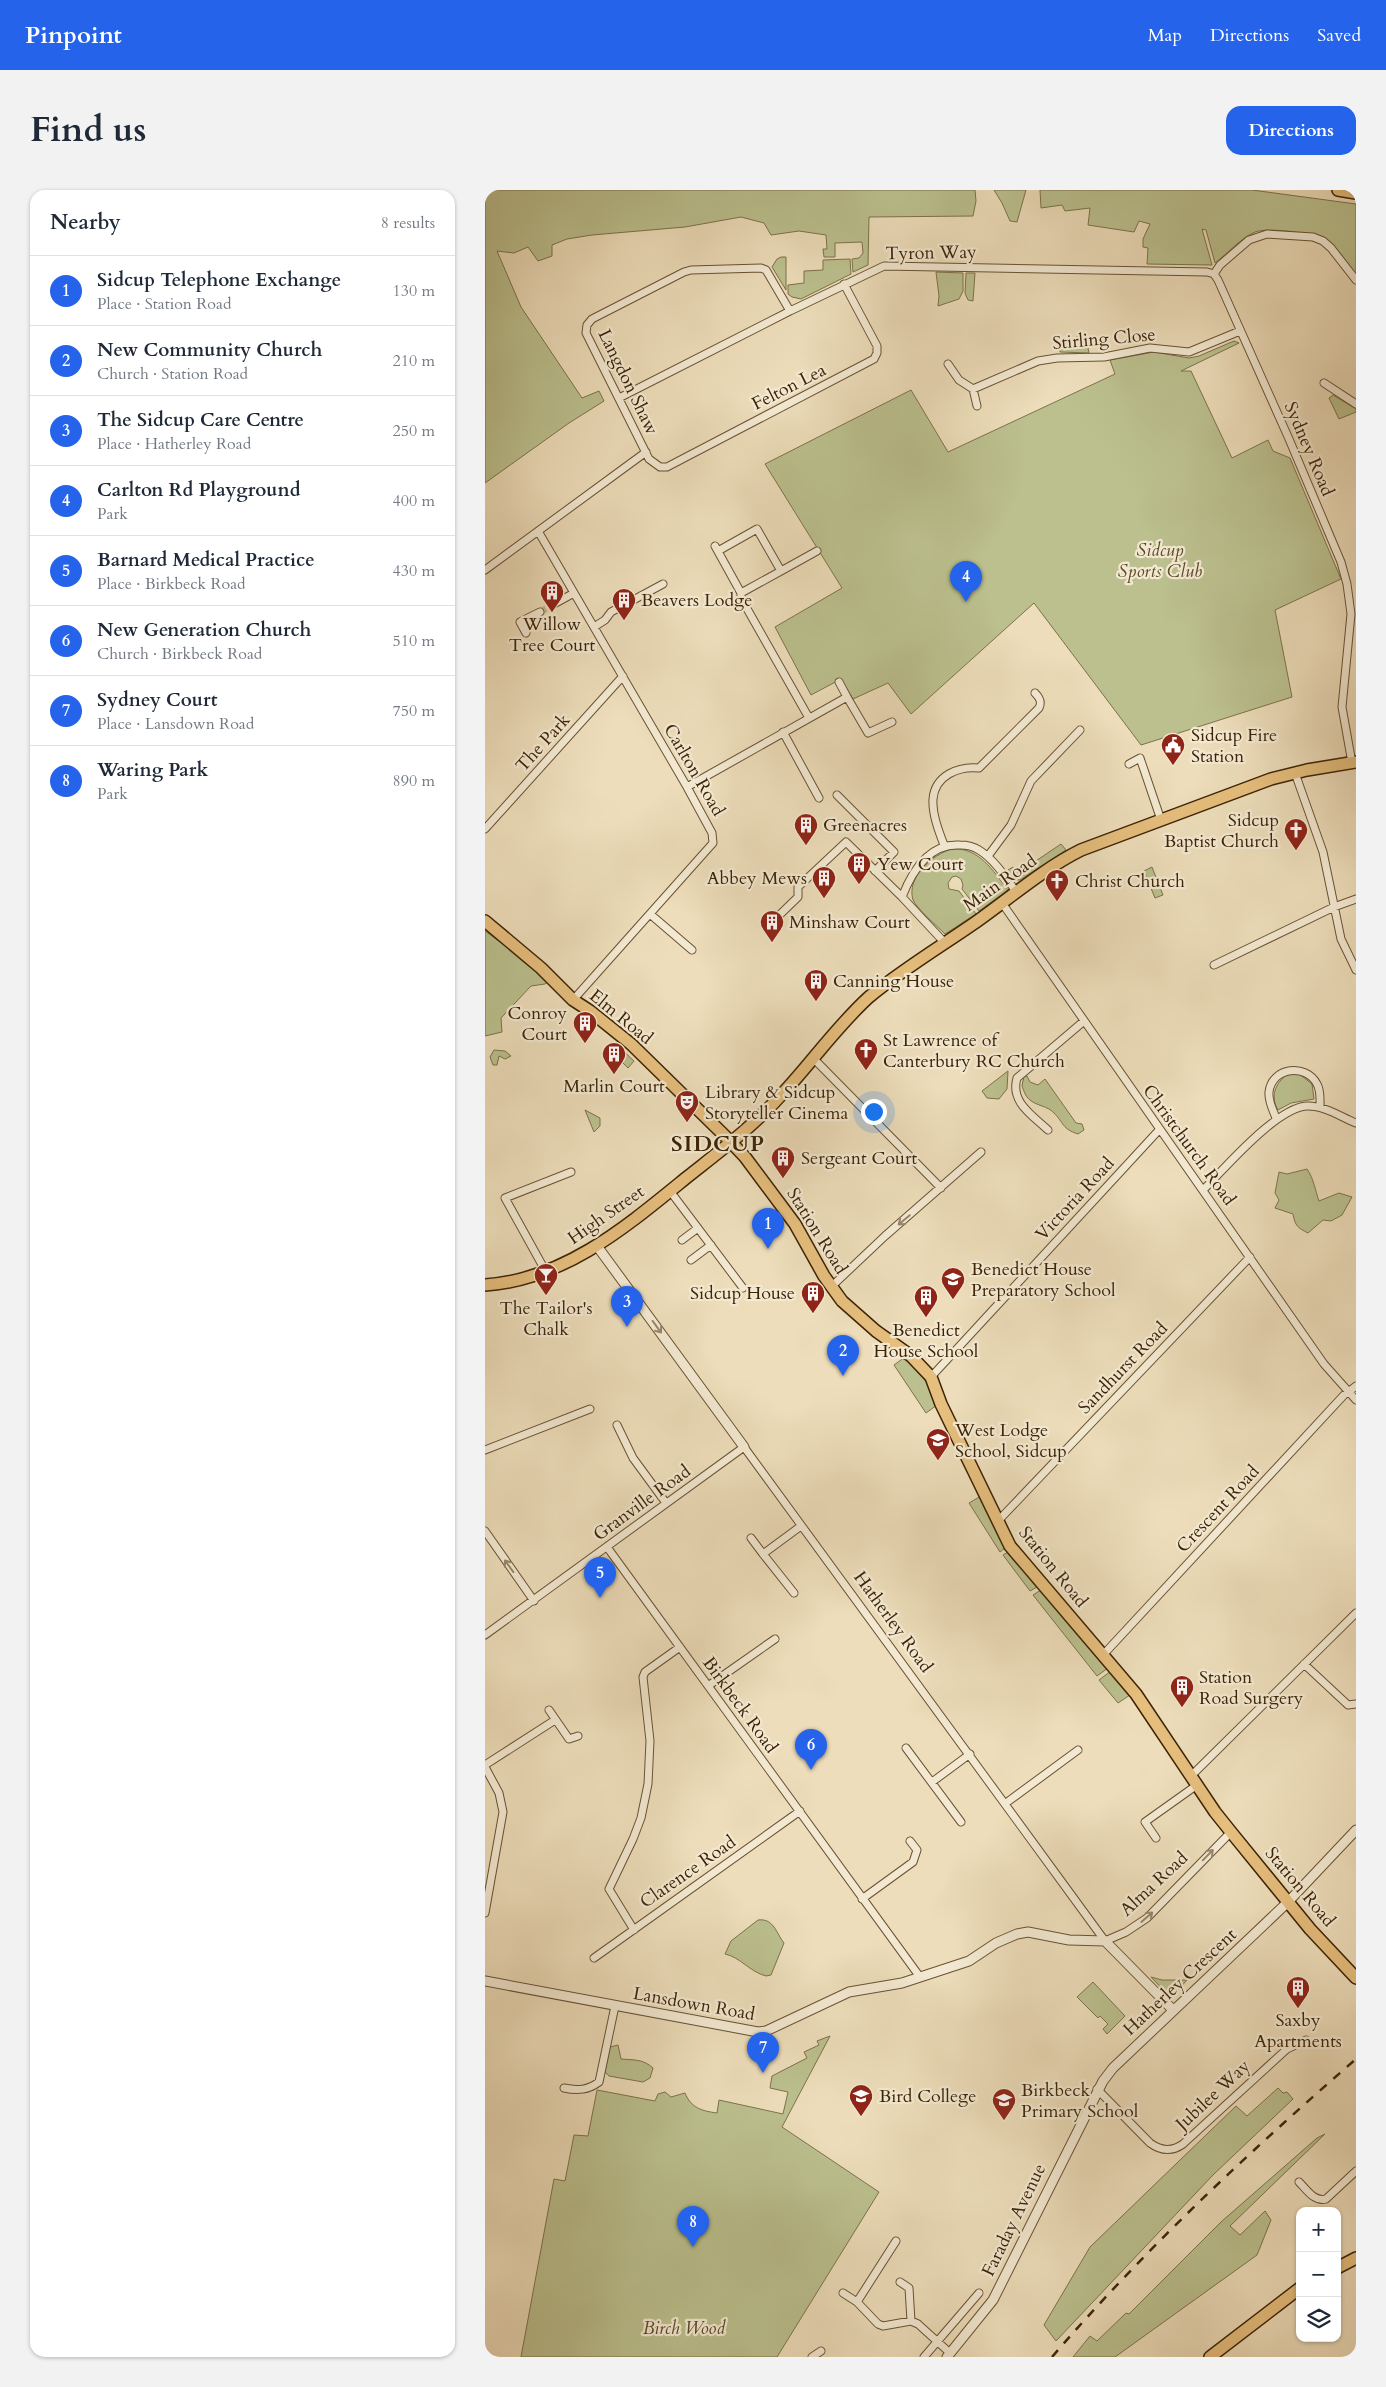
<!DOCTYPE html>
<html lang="en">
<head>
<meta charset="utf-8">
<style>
  :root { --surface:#fff; --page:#f2f2f3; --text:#1f2937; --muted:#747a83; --line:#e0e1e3; --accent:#2563eb }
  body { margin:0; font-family:Cardo,serif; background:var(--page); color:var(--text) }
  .controls { position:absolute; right:15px; bottom:15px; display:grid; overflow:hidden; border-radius:10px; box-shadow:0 1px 4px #0004 }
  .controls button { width:45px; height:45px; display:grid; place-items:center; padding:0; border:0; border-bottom:1px solid var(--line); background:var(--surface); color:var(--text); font:25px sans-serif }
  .you { position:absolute; left:388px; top:921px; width:18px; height:18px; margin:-12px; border:4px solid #fff; border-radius:50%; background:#1a73e8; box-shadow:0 0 0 8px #1a73e833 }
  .badge { display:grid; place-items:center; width:32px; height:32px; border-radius:50%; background:var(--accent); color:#fff; font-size:16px; font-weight:700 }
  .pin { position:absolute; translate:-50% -41px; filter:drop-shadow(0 1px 2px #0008) }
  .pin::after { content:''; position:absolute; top:26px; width:18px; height:15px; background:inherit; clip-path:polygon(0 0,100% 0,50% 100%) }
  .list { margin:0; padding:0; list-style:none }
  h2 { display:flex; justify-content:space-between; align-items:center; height:65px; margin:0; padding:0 20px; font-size:21px }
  h2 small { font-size:16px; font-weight:400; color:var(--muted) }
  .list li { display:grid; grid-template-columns:32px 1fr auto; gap:15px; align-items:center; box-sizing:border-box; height:70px; padding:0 20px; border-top:1px solid var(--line) }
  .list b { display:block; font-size:19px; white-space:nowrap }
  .list p { margin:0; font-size:16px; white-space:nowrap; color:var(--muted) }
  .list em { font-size:16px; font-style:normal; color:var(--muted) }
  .icon { flex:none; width:28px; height:28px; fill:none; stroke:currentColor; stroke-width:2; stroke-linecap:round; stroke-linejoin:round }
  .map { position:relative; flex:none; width:871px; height:2167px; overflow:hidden; border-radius:15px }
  header { display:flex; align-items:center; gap:30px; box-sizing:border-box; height:70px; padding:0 25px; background:var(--accent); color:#fff }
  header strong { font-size:24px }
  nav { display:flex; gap:28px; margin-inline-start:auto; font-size:18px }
  .intro { display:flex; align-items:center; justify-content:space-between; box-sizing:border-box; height:120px; padding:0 30px }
  h1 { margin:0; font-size:35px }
  .button { padding:12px 22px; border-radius:15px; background:var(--accent); color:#fff; font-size:18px; font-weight:700 }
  main { display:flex; gap:30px; padding:0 30px }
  aside { flex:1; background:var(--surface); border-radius:15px; box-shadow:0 1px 4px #0004 }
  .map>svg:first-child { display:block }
  .green { fill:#bbc08e; stroke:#7c724a }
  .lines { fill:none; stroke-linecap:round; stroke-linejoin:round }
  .minor-tunnel { stroke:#cab896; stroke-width:7; stroke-dasharray:7 3.5; stroke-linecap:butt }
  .minor-casing { stroke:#685233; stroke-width:9 }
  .tertiary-casing { stroke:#685233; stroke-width:11 }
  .primary-casing { stroke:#3c2306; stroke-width:14 }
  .trunk-casing { stroke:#3c2306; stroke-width:14 }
  .minor { stroke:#f3e9d2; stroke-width:7 }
  .tertiary { stroke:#f3e9d2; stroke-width:9 }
  .primary { stroke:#e6be7d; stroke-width:11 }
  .trunk { stroke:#e6be7d; stroke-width:11 }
  .rail { stroke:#3c2306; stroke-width:2.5; stroke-dasharray:9 9; stroke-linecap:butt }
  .oneway { stroke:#98866c }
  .labels { text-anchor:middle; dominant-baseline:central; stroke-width:4.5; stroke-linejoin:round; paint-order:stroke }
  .street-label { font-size:18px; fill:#3c2306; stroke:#f3e9d2 }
  .park-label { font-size:18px; font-style:italic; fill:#5c4a28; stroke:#f3e9d2 }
  .poi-label { font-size:18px; fill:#3c2306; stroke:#f3e9d2; text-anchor:start }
  .district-label { font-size:22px; font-weight:bold; letter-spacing:1px; fill:#3c2306; stroke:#f3e9d2 }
</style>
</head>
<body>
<header>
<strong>Pinpoint</strong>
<nav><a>Map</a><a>Directions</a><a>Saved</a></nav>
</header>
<div class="intro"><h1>Find us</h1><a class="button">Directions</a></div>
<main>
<aside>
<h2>Nearby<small>8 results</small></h2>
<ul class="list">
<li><span class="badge">1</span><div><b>Sidcup Telephone Exchange</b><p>Place · Station Road</p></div><em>130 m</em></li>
<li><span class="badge">2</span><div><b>New Community Church</b><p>Church · Station Road</p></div><em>210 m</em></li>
<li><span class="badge">3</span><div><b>The Sidcup Care Centre</b><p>Place · Hatherley Road</p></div><em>250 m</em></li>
<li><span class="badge">4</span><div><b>Carlton Rd Playground</b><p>Park</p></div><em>400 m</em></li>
<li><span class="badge">5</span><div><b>Barnard Medical Practice</b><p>Place · Birkbeck Road</p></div><em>430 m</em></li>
<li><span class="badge">6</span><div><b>New Generation Church</b><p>Church · Birkbeck Road</p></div><em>510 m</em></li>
<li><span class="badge">7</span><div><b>Sydney Court</b><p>Place · Lansdown Road</p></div><em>750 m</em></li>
<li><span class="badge">8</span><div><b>Waring Park</b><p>Park</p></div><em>890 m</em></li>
</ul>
</aside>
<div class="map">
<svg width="871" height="2167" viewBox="0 0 871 2167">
  <rect width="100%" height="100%" fill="#edddba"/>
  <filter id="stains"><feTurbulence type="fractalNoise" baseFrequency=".004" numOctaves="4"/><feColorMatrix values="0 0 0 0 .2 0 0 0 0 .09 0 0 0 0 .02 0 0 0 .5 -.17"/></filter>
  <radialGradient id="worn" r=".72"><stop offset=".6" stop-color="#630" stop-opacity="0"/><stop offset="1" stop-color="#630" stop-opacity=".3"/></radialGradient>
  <path class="green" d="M0,0H490L491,11L488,26L384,27L383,75L368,82L367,69L374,68L378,63L377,52L350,53V67H339L338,59H342L341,45L314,41L286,45L279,33L256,27L200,37L107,45L82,49L67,55V66L53,71L43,57L29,63L12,61L36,117L97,208L114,201L119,211L84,233L0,293Z
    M509,0H541L532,32L525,31L517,13Z
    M555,0H767L871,14V86C861,76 856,62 845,52C834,43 783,37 770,42C755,49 743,63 730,73L721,40L717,39L727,75L662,74L663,58L658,57V49L665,34L654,31L649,42L603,35L605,18L580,21L577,15L556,18Z
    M296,67H301V100L287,77L292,69Z
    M365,69L366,84L316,109L307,107L303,104V95L319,93V81L338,80V70Z
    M451,82L478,83V101L474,109L453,116L454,106Z
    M481,83H490L488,111L483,110L480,103Z
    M600,143L604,163L575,162L574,155Z
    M749,151L754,153L696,181H706L747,268L783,250L788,261L805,268L856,389L790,420L807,507L656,555L549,413L426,524L403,493L368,509L356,489L326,505L290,437L357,398L280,274L426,200L463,262L630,184L625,170L669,162L704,168L714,166Z
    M848,205L871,219V222L854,229L844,208Z
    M576,654L581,660L535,690H531L523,680L528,677L533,683Z
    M467,659C494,657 508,681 523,700L494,721L477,699L478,695L476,689L471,686L467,687L463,693L464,699L474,701L491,724L460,744C452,736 432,719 428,710C421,687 448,664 467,659Z
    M667,677L678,705L670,708L659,681Z
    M0,741L66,789L60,794L46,796L16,828L17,842L0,846Z
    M133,856L149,871L143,878L127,862Z
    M9,860L20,861L26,866L20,869L14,866L12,875H8L5,867Z
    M523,881L522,899L514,909L502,908L497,901Z
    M805,883H813L827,894L829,909L806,913L793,920C784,905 792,890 805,883Z
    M539,886H542L545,892L553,895L560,889L591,933L597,934L599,940L593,944C577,939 579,933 569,923C563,916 552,916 545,910C540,906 539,901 537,896Z
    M100,920L115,928V936L109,942Z
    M822,979C829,989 830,1000 834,1011L854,1003L867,1007L857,1025L846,1031L838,1030L823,1043C813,1038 810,1036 808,1024L790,1018L794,1010L790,1003L794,982L802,984Z
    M420,1167L444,1195L452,1215L441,1223L409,1175Z
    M496,1306L520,1358L515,1362L484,1313Z
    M523,1362L552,1397L545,1401L518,1365Z
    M556,1400L623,1478L612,1486L548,1405Z
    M626,1481L645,1505L633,1513L614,1490Z
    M273,1730C289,1728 291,1743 299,1753L286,1785L281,1786C265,1782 255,1767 240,1764L246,1751Z
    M666,1787L677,1790H702L686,1808Z
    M608,1792L640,1826L622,1844L618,1839L623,1834L615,1826L613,1828L592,1807Z
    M345,1846L297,1937L394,2002L292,2167H36L69,1989L80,1991L89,1945L103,1946L112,1900L170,1911L173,1904L180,1902L186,1907L200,1903C206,1918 217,1921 232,1923L234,1910L298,1924L303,1902L285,1898L287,1886L322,1868L319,1862L334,1855L332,1851Z
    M133,1855L136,1869C149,1870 158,1869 168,1878L165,1888L158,1892L124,1886L120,1882L125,1857Z
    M793,1898L798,1903L802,1902L808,1909L728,1985L571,2151L559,2135L605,2057L751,1916L762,1926Z
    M840,1944L745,2036L755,2045L780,2021L786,2030L772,2065L630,2167H588L605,2146L612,2151L641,2123L644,2124L736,2032L832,1948Z"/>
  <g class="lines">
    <path class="minor-tunnel" d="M55,422L69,414"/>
    <g class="minor-casing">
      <path id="minor" d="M729,84L733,90L804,249L856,372L862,394L866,424L857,517L867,573
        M729,84L735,75L764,50L782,44L828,47L838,51L846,58L871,90
        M305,121L281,80L276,78L206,80L199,82L107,129L102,135L101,143L164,269L175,277H182L389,169L392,163V156L359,94
        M463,174L474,190L488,199L553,171L572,168L619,167L665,158L704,162L755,141
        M839,193L871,214
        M488,199L492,216
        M134,208L305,121L399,76L722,82L729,84
        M53,341L202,597L227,643L228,653L88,810
        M230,356L256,403V408L324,528
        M233,361L272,339L296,381L332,361
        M0,380L161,262
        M256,403L296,381
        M69,414L89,403
        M109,437L120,430L126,422L178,394
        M41,443L35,432L55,422
        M362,507L383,543L407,532
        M298,542L334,608
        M644,574L655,568L676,630
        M810,583L838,662L856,749L871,780
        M202,597L362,507L354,492
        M352,605L409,662L390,681
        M0,639L138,486
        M459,655C454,642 447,624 448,609C450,585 474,576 494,578L554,518C557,512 555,508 550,503
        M503,666L526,635L546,591L595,540
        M517,713L839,1174L871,1210
        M165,724L207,760
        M282,737L313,707V697L361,652L417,707
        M459,752L417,707C427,681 444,653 475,655C481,655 488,656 494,660C510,670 521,688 532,703
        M729,775L849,717L871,709
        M328,868L456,998
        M791,928C788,920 783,911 784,902C787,877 821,873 832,894C836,901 835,909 835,917
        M563,940C547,925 525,912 532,888L599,831
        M719,999C741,977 793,916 823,916C840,916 856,927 871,933
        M185,1001L258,1098
        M197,1050L213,1038
        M206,1070L226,1055
        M61,1082L20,1008L86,982
        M346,1097L400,1046L496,962
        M446,1187L674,940
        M132,1235L148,1268L181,1313
        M0,1260L105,1219
        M512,1332L765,1067
        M0,1341L49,1411
        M266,1348L278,1364
        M122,1357L435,1787
        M309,1403L278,1364L316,1336
        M0,1445L259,1257L620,1751L641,1742L662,1728L746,1642
        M618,1465L859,1205L871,1196
        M819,1474L863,1515L871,1514
        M223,1496L290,1449
        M64,1520L84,1549L93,1546
        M421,1558L476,1632
        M0,1575L70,1530
        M0,1577L14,1603L18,1622L0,1723
        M706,1586L871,1423
        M447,1592L485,1564
        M521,1613L593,1560
        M671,1648L660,1632L712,1595
        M377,1709L428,1672L432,1660L425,1651
        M149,1740L124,1699L148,1649L156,1628L163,1594L165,1551L158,1487L160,1482L195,1457
        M109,1768L315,1621
        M79,1898C93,1901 103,1900 114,1892L130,1816
        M612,1899L665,1953C676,1961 687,1962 698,1954L802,1859L821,1850
        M814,1992C822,2000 829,2012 841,2009L871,1981
        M411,2051L372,2112L393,2134L398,2136L426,2131L433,2134L465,2163
        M415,2092L424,2098L426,2131
        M358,2103L372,2112
        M327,2167L336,2161
        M439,2167L494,2103"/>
    </g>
    <g class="tertiary-casing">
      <path id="tertiary" d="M112,1056L259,1257
        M0,1791L273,1842L281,1841L364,1802L417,1793L484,1771L511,1753L532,1744L543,1742L584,1750L620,1751L688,1820
        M462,2167L508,2110L618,1891L628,1878L803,1712L871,1640"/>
    </g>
    <g class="primary-casing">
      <path id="primary" d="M0,731L56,778L88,810L105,821L146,854L241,947L260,967L310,1034L339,1086L357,1111L391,1141L426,1166L446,1187L456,1214L525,1356L651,1504L730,1622L746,1642L825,1739L871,1788
        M0,1095C79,1090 142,1036 201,988C235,961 269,936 298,903C327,872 352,836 384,807C418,779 455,757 491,732C525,708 558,679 596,660L786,589L822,580L871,572
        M852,2078L871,2068
        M725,2167L815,2098"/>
    </g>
    <g class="trunk-casing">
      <path id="trunk" d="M853,0L871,3"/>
    </g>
    <use href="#minor" class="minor"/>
    <use href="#tertiary" class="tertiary"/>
    <use href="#primary" class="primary"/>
    <use href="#trunk" class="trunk"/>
    <path class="rail" d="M567,2167C660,2059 764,1962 871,1869"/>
  </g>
  <defs><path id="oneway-shaft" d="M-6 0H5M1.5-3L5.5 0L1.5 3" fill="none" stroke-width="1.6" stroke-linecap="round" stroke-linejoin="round" transform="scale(1.25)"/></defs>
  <g class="oneway">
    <use href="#oneway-shaft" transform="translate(419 1030) rotate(140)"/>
    <use href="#oneway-shaft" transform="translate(172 1137) rotate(54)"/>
    <use href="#oneway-shaft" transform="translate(24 1376) rotate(-126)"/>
    <use href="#oneway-shaft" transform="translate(723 1665) rotate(-46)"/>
    <use href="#oneway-shaft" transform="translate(662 1727) rotate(-41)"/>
  </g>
  <defs>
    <g id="building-pin" transform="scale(1.25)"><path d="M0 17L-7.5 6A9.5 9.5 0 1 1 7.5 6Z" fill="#8f2418" stroke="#f3e9d2"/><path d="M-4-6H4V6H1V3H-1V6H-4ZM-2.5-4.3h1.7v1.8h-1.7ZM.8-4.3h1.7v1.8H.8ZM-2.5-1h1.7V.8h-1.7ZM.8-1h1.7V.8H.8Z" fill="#fff"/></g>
    <g id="civic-pin" transform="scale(1.25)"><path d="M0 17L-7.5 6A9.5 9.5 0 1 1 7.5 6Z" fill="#8f2418" stroke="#f3e9d2"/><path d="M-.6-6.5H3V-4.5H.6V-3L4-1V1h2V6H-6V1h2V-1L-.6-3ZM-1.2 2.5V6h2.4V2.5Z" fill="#fff"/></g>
    <g id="church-pin" transform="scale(1.25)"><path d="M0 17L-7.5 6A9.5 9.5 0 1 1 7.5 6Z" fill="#8f2418" stroke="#f3e9d2"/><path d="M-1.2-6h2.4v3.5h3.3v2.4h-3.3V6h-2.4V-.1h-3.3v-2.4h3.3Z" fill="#fff"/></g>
    <g id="theatre-pin" transform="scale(1.25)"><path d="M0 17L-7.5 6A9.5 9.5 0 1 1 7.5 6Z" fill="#8f2418" stroke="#f3e9d2"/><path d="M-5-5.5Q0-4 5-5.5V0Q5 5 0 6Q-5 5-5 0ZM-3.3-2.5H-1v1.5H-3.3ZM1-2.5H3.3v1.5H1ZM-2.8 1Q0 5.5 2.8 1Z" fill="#fff"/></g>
    <g id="bar-pin" transform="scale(1.25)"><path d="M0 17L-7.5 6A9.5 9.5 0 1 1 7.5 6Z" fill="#8f2418" stroke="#f3e9d2"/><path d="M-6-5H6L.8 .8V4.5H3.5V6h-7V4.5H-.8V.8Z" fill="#fff"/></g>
    <g id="school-pin" transform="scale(1.25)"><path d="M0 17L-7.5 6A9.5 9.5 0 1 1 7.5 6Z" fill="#8f2418" stroke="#f3e9d2"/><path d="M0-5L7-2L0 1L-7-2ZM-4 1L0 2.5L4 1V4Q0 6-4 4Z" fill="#fff"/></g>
    <g id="university-pin" transform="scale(1.25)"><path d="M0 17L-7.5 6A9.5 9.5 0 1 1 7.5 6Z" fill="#8f2418" stroke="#f3e9d2"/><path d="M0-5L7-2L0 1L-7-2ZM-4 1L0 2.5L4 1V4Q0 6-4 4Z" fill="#fff"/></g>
  </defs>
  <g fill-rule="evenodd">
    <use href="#building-pin" x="67" y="402"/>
    <use href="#building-pin" x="139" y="410"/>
    <use href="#civic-pin" x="688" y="555"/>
    <use href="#building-pin" x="321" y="635"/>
    <use href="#church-pin" x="811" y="640"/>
    <use href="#building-pin" x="374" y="674"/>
    <use href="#building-pin" x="339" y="688"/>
    <use href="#church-pin" x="572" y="691"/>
    <use href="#building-pin" x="287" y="732"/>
    <use href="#building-pin" x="331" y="791"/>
    <use href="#building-pin" x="100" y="833"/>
    <use href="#church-pin" x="381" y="860"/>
    <use href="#building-pin" x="129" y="864"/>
    <use href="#theatre-pin" x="202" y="912"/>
    <use href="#building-pin" x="298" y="968"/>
    <use href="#bar-pin" x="61" y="1085"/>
    <use href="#school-pin" x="468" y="1089"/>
    <use href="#building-pin" x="328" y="1103"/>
    <use href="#building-pin" x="441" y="1107"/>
    <use href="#school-pin" x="453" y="1250"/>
    <use href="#building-pin" x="697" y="1497"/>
    <use href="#building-pin" x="813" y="1798"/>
    <use href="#university-pin" x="376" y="1906"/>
    <use href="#school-pin" x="519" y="1910"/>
  </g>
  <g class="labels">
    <g class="street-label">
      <text transform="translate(446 63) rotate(-1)">Tyron Way</text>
      <text transform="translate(619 149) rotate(-5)">Stirling Close</text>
      <text transform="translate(143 192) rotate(64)">Langdon Shaw</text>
      <text transform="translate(304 197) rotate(-27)">Felton Lea</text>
      <text transform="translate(824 259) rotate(67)">Sydney Road</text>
      <text transform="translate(58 553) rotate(-48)">The Park</text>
      <text transform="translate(209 580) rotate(60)">Carlton Road</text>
      <text transform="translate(515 693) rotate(-35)">Main Road</text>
      <text transform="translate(136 827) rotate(39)">Elm Road</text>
      <text transform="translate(704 955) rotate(54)">Christchurch Road</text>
      <text transform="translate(590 1009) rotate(-47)">Victoria Road</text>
      <text transform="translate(121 1025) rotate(-35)">High Street</text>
      <text transform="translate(332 1041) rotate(58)">Station Road</text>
      <text transform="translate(638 1178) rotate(-46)">Sandhurst Road</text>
      <text transform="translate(157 1313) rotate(-36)">Granville Road</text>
      <text transform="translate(733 1319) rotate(-47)">Crescent Road</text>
      <text transform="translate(568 1377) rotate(51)">Station Road</text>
      <text transform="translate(408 1432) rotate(54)">Hatherley Road</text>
      <text transform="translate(255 1515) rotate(54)">Birkbeck Road</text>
      <text transform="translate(203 1682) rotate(-35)">Clarence Road</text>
      <text transform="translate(669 1694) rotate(-43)">Alma Road</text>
      <text transform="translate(815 1697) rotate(50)">Station Road</text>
      <text transform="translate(695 1792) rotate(-43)">Hatherley Crescent</text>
      <text transform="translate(209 1814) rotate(10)">Lansdown Road</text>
      <text transform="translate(728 1905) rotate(-43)">Jubilee Way</text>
      <text transform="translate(529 2030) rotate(-64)">Faraday Avenue</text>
    </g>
    <g class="park-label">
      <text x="675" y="360">Sidcup<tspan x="675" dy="21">Sports Club</tspan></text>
      <text x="199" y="2138">Birch Wood</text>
    </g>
    <g class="poi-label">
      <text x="156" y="410">Beavers Lodge</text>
      <text x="67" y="434" text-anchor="middle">Willow<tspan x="67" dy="21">Tree Court</tspan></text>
      <text x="706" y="545">Sidcup Fire<tspan x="706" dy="21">Station</tspan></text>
      <text x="794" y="630" text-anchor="end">Sidcup<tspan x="794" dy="21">Baptist Church</tspan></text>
      <text x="338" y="635">Greenacres</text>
      <text x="392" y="674">Yew Court</text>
      <text x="322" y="688" text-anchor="end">Abbey Mews</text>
      <text x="590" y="691">Christ Church</text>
      <text x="304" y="732">Minshaw Court</text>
      <text x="348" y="791">Canning House</text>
      <text x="82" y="823" text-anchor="end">Conroy<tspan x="82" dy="21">Court</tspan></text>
      <text x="398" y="850">St Lawrence of<tspan x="398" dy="21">Canterbury RC Church</tspan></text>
      <text x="129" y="896" text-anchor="middle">Marlin Court</text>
      <text x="220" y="902">Library &amp; Sidcup<tspan x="220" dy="21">Storyteller Cinema</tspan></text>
      <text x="316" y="968">Sergeant Court</text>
      <text x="486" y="1079">Benedict House<tspan x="486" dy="21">Preparatory School</tspan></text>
      <text x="310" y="1103" text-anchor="end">Sidcup House</text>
      <text x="61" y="1118" text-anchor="middle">The Tailor's<tspan x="61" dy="21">Chalk</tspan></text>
      <text x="441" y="1140" text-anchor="middle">Benedict<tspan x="441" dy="21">House School</tspan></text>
      <text x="470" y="1240">West Lodge<tspan x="470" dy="21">School, Sidcup</tspan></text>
      <text x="714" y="1487">Station<tspan x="714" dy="21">Road Surgery</tspan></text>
      <text x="813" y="1830" text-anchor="middle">Saxby<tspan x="813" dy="21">Apartments</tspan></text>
      <text x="536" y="1900">Birkbeck<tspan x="536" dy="21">Primary School</tspan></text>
      <text x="394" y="1906">Bird College</text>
    </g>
    <g class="district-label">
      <text x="233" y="954">SIDCUP</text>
    </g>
  </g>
  <rect width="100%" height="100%" filter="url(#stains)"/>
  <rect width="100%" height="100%" fill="url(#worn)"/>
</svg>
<div class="controls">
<button>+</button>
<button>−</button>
<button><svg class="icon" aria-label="layers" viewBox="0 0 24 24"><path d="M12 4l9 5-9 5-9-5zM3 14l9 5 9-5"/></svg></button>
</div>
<div class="you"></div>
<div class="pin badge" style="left:283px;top:1059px">1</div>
<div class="pin badge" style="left:358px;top:1186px">2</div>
<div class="pin badge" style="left:142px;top:1137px">3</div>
<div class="pin badge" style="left:481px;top:412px">4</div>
<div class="pin badge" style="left:115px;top:1408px">5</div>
<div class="pin badge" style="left:326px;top:1580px">6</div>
<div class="pin badge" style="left:278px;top:1883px">7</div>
<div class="pin badge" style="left:208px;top:2057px">8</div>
</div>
</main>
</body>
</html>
